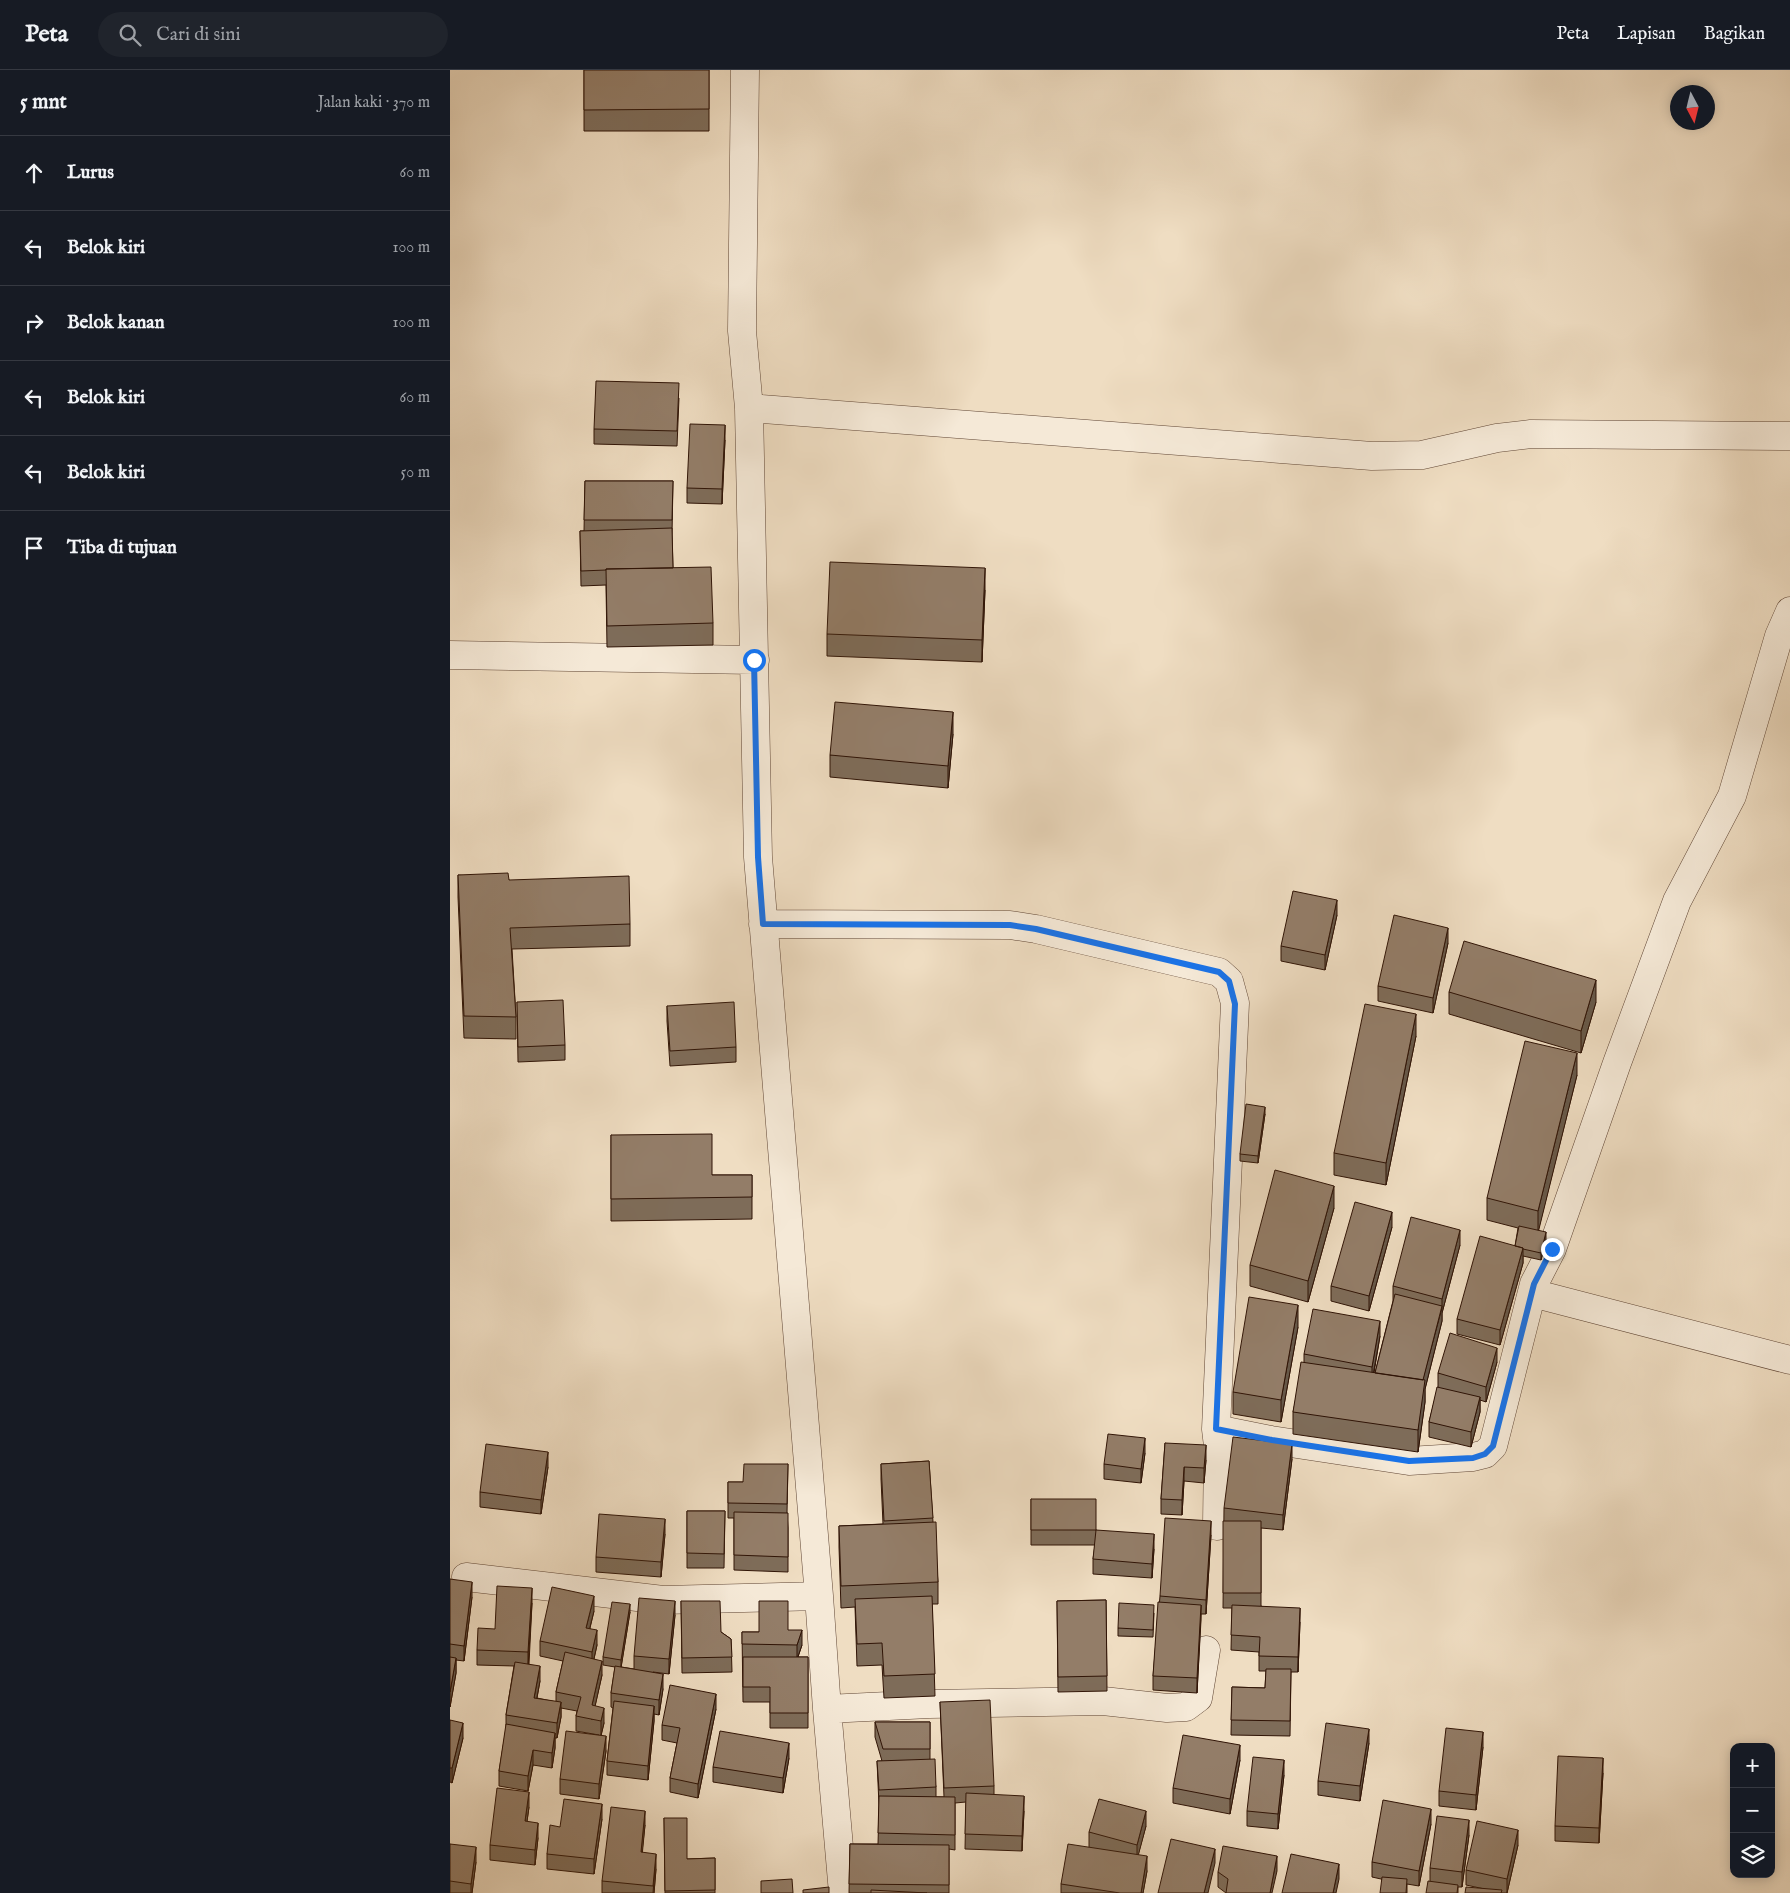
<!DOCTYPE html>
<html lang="id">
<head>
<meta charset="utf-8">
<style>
  :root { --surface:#171b24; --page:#20242c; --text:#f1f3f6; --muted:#9ea1a6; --line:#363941 }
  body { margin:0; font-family:"IM FELL English",serif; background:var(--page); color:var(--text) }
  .controls { position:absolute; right:15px; bottom:15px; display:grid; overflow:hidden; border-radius:10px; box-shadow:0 2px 12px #0003 }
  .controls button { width:45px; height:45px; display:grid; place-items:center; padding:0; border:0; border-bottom:1px solid var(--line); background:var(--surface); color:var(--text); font:25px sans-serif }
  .compass { position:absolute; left:1220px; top:15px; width:45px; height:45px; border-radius:50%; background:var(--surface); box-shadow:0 2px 12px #0003; rotate:173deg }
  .stop { position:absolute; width:15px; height:15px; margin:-11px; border:4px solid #1a73e8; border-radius:50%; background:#fff }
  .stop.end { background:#1a73e8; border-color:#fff; box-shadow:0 1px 5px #0008 }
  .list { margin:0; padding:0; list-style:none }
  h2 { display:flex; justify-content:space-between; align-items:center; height:65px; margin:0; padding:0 20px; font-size:21px }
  h2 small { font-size:16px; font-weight:400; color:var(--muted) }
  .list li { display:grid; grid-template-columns:32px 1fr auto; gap:15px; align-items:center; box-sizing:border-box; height:75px; padding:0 20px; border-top:1px solid var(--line) }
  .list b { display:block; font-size:19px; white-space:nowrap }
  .list em { font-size:16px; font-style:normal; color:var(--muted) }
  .icon { flex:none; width:28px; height:28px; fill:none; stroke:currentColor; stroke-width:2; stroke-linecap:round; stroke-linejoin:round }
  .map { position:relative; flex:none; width:1340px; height:1823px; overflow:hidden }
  header { display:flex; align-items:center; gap:30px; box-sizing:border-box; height:70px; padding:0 25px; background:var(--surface); border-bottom:1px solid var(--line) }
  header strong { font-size:24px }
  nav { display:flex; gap:28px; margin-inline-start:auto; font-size:18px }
  .search { width:350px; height:45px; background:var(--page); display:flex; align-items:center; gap:12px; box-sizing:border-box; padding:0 18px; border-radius:28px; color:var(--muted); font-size:19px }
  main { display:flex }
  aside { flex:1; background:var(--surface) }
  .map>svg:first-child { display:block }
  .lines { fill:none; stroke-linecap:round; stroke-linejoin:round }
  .minor-casing { stroke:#604635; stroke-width:29 }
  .minor { stroke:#f5e9d7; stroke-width:28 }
  .wall { fill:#7e6c59; stroke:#301406 }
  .shaded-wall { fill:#675849; stroke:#301406 }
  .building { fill:#937d68; stroke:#301406 }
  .route { stroke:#1a73e8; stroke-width:6 }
</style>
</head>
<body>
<header>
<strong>Peta</strong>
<div class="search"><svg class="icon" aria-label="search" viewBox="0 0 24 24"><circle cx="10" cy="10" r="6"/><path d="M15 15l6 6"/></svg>Cari di sini</div>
<nav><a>Peta</a><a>Lapisan</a><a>Bagikan</a></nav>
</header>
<main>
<aside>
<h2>5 mnt<small>Jalan kaki · 370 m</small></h2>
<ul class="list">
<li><svg class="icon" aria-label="ahead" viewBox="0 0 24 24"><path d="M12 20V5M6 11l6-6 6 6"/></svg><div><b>Lurus</b></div><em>60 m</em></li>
<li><svg class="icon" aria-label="left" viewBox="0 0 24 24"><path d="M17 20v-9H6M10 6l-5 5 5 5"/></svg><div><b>Belok kiri</b></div><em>100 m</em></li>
<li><svg class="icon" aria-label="right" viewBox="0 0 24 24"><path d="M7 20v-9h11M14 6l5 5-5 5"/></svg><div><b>Belok kanan</b></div><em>100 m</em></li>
<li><svg class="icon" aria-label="left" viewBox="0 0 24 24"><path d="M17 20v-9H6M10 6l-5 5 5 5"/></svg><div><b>Belok kiri</b></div><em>60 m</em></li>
<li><svg class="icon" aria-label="left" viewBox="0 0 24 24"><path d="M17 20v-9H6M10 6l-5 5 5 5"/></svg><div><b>Belok kiri</b></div><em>50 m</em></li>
<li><svg class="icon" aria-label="arrive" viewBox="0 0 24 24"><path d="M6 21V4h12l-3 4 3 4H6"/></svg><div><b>Tiba di tujuan</b></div></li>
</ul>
</aside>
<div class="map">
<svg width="1340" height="1823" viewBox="0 0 1340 1823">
  <rect width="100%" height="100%" fill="#efddc2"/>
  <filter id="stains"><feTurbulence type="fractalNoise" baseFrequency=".004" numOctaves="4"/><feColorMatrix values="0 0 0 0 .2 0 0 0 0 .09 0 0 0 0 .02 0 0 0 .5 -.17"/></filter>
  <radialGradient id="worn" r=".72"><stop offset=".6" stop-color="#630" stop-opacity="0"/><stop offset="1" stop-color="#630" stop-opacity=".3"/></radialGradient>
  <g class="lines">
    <g class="minor-casing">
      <path id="minor" d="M295,0L292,261L299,338L308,787L369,1526L377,1639L393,1823
        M299,338L922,386L972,385L1047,368L1081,364L1340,366
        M0,585L305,590
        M313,854L560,855L586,859L769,902L779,911L785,933L766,1359
        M1082,1223L1340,1290
        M767,1456L768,1376L766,1359L821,1370L959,1391L1023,1387L1035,1384L1043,1376L1084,1214L1102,1179L1167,993L1227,831L1282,726L1329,566L1340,541
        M16,1507L213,1530L369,1526
        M377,1639L479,1634L653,1631L717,1638L736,1637L748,1628L756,1580"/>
    </g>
    <use href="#minor" class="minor"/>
  </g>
  <path class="wall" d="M134,0H259V61H134Z
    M229,328L227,376L144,374V359Z
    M275,370L272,434L237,433V418Z
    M135,411H223L222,465L223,498L263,553V575L157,577L156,515L131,516L130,461H134Z
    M535,520L532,592L377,586V564Z
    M503,664L498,718L380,707V685Z
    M8,805L59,810L180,854V876L62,879L66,947V969L14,968L8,827Z
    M887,845L875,900L831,891V876Z
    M998,873L983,943L928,931V916Z
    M999,922L1146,932L1131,983L999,944Z
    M67,932L115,975V990L68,992Z
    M217,936L286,977V992L220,996L217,951Z
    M966,966L936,1115L884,1105V1083Z
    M1127,1005L1088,1161L1096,1170L1091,1190L1073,1186V1193L1050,1275L1007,1264V1249L1065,1176L1068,1158L1037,1150V1128Z
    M815,1044L808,1093L790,1091V1084Z
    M161,1065L262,1105H302V1149L161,1151Z
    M884,1138L858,1232L800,1216V1195Z
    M942,1157L919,1241L881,1231V1216Z
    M1010,1175L992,1243V1251L975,1319V1332L968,1382L843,1364V1342L854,1293V1284L930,1266L924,1303H925L943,1231V1216Z
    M848,1257L831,1352L783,1344V1322Z
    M1047,1292L1036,1332L1030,1330V1342L1021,1377L979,1367V1352L988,1317V1303Z
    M715,1373L756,1390L754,1413L734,1411L732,1445L711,1444V1429Z
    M695,1383L691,1413L654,1409V1394Z
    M842,1389L833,1460L811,1458V1536L850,1552L848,1602H841L840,1666L781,1665L782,1617L815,1618L816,1601H809V1582L781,1580L782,1538H773L774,1438Z
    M479,1391L483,1452L488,1512V1534H482L485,1626L434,1628L432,1595L407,1596L405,1537L391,1538L389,1477V1456L433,1454L431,1409V1394Z
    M338,1394L337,1443L338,1458V1502L284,1500V1448H278V1412H293Z
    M98,1397L91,1444L30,1437V1422Z
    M581,1429L646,1460L704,1479L702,1508L643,1504V1489L645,1475H581Z
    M237,1441H275L274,1498H237Z
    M215,1464L211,1507L146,1502V1487Z
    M761,1465L756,1544H751L747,1623L703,1620V1606L710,1526Z
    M0,1509L22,1527L14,1591L6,1590V1603L0,1637Z
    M656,1530L657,1621L608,1622L607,1531Z
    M231,1531L271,1562L281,1569L282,1602L232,1603Z
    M82,1533L79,1594L90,1611L87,1628L106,1632V1622L113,1591L90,1586V1571L144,1541L140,1558L147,1575L144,1589L152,1605L145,1636L154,1653L151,1665L156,1681L149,1729L110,1724V1709L149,1665L126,1661V1646L127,1641L111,1638V1647L107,1668H105V1678L102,1698L83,1695L78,1721L49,1716V1701L56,1659V1645L64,1596L27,1595V1580L45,1559Z
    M180,1542L171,1597L184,1599V1586L225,1545L219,1604L203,1602L213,1619L209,1645L204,1644V1651L198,1710L157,1705V1691L163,1638L161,1637V1623L165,1597L153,1595V1587Z
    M704,1543L703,1567L668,1566V1558Z
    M338,1560L352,1575L348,1587H358V1658H320V1632H293L292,1562H309Z
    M490,1632L544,1716V1725L574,1741L572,1781L515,1779L516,1732L505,1733V1780L499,1779V1823H399L400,1774H428L429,1735L427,1691H432L425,1667V1652H480V1689L486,1717V1727H494Z
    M266,1639L248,1728L220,1722V1708L227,1673L212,1670V1655Z
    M0,1650L13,1668L2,1713L0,1712Z
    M919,1673L910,1731L868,1725V1711Z
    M1033,1677L1026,1740L989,1736V1721Z
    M339,1688L333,1723L263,1712V1697Z
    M790,1690L780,1744L723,1733V1718Z
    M1153,1703L1149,1773L1105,1771V1756Z
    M834,1705L828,1759L797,1756V1741Z
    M79,1737L77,1751L88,1768L85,1795L40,1790V1775Z
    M214,1748L237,1789L265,1788V1823H215Z
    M152,1749L144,1804L97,1799V1784L110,1757Z
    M981,1754L969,1816L957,1814V1823L931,1809L922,1807V1792Z
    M195,1755L192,1782L206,1799L204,1823H152V1811Z
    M696,1756L688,1785L697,1801L693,1823H611V1814L639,1777V1762Z
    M1019,1765L1012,1817H1008V1823L980,1812V1798Z
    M0,1774L26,1792L22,1823H0Z
    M1068,1775L1057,1823H1053L1016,1815V1800Z
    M827,1801L776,1823L768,1817V1802Z"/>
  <path class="shaded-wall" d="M275,355V370L272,434V419Z
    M535,498V520L532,592V570Z
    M503,642V664L498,718V696Z
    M887,830V845L875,900V885Z
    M998,858V873L983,943V928Z
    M1146,910V932L1131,983V961Z
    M966,944V966L936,1115V1093Z
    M1127,983V1005L1088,1163V1141Z
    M815,1037V1044L808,1093V1086Z
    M884,1116V1138L858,1232V1211Z
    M942,1142V1157L919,1241V1226Z
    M1010,1160V1175L992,1243V1251L975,1319V1332L968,1382V1360L971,1316L992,1238V1229Z
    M1096,1162V1170L1091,1190V1183Z
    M1073,1178V1193L1050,1275V1260Z
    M848,1235V1257L831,1352V1330Z
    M930,1251V1266L922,1311V1297Z
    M1047,1278V1292L1036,1332V1317Z
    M1030,1327V1342L1021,1377V1362Z
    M695,1368V1383L691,1413V1399Z
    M842,1374V1389L833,1460V1445Z
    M756,1375V1390L754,1413V1398Z
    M98,1382V1397L91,1444V1430Z
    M734,1397V1411L732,1445V1430Z
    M215,1449V1464L211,1507V1492Z
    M761,1451V1465L756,1544V1530Z
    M704,1464V1479L702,1508V1494Z
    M22,1512V1527L14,1591V1576Z
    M82,1518V1533L78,1597V1582Z
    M144,1526V1541L136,1573V1558Z
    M225,1531V1545L219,1604V1589Z
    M180,1534V1542L171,1598V1590Z
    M751,1535V1550L747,1623V1608Z
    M850,1538V1552L848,1602V1587Z
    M147,1560V1575L142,1597V1582Z
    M352,1560V1575L347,1589V1575Z
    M6,1588V1603L0,1637V1622Z
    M152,1591V1605L142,1650V1635Z
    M90,1596V1611L84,1643V1628Z
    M213,1604V1619L209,1645V1630Z
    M266,1624V1639L248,1728V1714Z
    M111,1632V1647L107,1668V1653Z
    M204,1636V1651L198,1710V1696Z
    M154,1638V1653L151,1666V1651Z
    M13,1653V1668L2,1713V1698Z
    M919,1659V1673L910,1731V1716Z
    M1033,1662V1677L1026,1740V1725Z
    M105,1663V1678L102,1698V1683Z
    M156,1666V1681L149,1729V1714Z
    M339,1673V1688L333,1723V1708Z
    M790,1675V1690L780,1744V1729Z
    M83,1680V1695L78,1721V1706Z
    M1153,1688V1703L1149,1773V1758Z
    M834,1690V1705L828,1759V1744Z
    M79,1722V1737L75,1766V1751Z
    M574,1726V1741L572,1781V1766Z
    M152,1734V1749L144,1804V1789Z
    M981,1739V1754L969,1816V1801Z
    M195,1741V1755L191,1797V1782Z
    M696,1741V1756L687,1790V1775Z
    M1019,1750V1765L1012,1817V1802Z
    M88,1753V1768L85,1795V1780Z
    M1068,1760V1775L1057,1823V1809Z
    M26,1777V1792L22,1823H21V1814Z
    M765,1779V1793L758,1823H754Z
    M206,1784V1799L204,1823H203Z
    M697,1786V1801L693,1823H691Z
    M827,1786V1801L822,1823H820Z
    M889,1794V1809L886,1823H883Z"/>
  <path class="building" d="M134,0H259V39L134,40Z
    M146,311L229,313L227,361L144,359Z
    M240,354L275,355L272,419L237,418Z
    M135,411H223L222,450H134Z
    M222,458L223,498L156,499V500L131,501L130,461Z
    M380,492L535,498L532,570L377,564Z
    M261,497L263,553L157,556L156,499Z
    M385,632L503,642L498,696L380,685Z
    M58,803L59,810L179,806L180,854L60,858L66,947L14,946L8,805Z
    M843,821L887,830L875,885L831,876Z
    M944,845L998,858L983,928L928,916Z
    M1014,871L1146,910L1131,961L999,922Z
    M113,930L115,975L68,977L67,932Z
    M284,932L286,977L220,981L217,936Z
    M915,934L966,944L936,1093L884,1083Z
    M1075,971L1127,983L1088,1141L1037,1128Z
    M796,1034L815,1037L808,1086L790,1084Z
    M262,1064V1105H302V1127L161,1129V1065Z
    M825,1100L884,1116L858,1211L800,1195Z
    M905,1132L942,1142L919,1226L881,1216Z
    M961,1147L1010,1160L992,1229L943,1216Z
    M1069,1156L1096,1162L1091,1183L1073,1179V1178L1065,1176Z
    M1030,1166L1073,1178L1050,1260L1007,1249Z
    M945,1224L992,1236L973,1310L925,1303Z
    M799,1227L848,1235L831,1330L783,1322Z
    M863,1239L930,1251L922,1297L854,1284Z
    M1000,1263L1047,1278L1036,1317L988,1303Z
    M851,1292L975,1310L968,1360L843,1342Z
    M987,1317L1030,1327L1021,1362L979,1352Z
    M658,1364L695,1368L691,1399L654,1394Z
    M783,1367L842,1374L833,1445L774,1438Z
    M715,1373L756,1375L754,1398L734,1397L732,1430L711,1429Z
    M36,1374L98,1382L91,1430L30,1422Z
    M479,1391L483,1448L434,1451L431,1394Z
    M294,1394H338L337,1434L278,1433V1412H293Z
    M581,1429H646V1460L704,1464L702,1494L643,1489L646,1460H581Z
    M237,1441H275L274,1484L237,1483Z
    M284,1442L338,1443V1487L284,1485Z
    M149,1444L215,1449L211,1492L146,1487Z
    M715,1448L761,1451L756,1530L710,1526Z
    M773,1451H811V1523H773Z
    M486,1452L488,1512L391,1516L389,1456Z
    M0,1509L22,1512L14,1576L0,1574Z
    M47,1516L82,1518L78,1582L27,1580L28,1558L45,1559Z
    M102,1517L144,1526L136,1558L147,1560L142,1582L90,1571Z
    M482,1526L485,1604L434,1606L432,1573L407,1574L405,1529Z
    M189,1528L225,1531L219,1589L184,1586Z
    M656,1530L657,1606L608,1607L607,1531Z
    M231,1531H270L271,1562L281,1569L282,1587L232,1588Z
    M309,1531H338V1560H352L347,1575L292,1574V1562H309Z
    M162,1532L180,1534L171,1590L153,1587Z
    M708,1532L751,1535L747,1608L703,1606Z
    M669,1533L704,1535L703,1560L668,1558Z
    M782,1535L850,1538L848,1587L809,1586L810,1567L781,1565Z
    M115,1582L152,1591L142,1635L154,1638L151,1651L126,1646L131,1627L106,1622Z
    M0,1587L6,1588L0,1622Z
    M293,1587H358V1643H320V1617H293Z
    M65,1592L90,1596L84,1628L111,1632L107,1653L56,1645Z
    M165,1596L213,1604L209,1630L161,1623Z
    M816,1599H841L840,1651L781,1650L782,1617L815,1618Z
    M220,1615L266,1624L248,1714L220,1708L230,1658L212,1655Z
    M540,1630L544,1716L494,1718L490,1632Z
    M164,1631L204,1636L198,1696L157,1691Z
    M0,1650L13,1653L2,1698H0Z
    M425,1652H480V1679H433Z
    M876,1653L919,1659L910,1716L868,1711Z
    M56,1654L105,1663L102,1683L83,1680L78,1706L49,1701Z
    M996,1658L1033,1662L1026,1725L989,1721Z
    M116,1661L156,1666L149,1714L110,1709Z
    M270,1661L339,1673L333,1708L263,1697Z
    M733,1665L790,1675L780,1729L723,1718Z
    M1108,1686L1153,1688L1149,1758L1105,1756Z
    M803,1687L834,1690L828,1744L797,1741Z
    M485,1689L486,1717L429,1720L427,1691Z
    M47,1718L79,1722L75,1751L88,1753L85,1780L40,1775Z
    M516,1723L574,1726L572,1766L515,1764Z
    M429,1726L505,1727V1765L428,1763Z
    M114,1729L152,1734L144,1789L97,1784L100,1755L110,1757Z
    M649,1729L696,1741L687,1775L639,1762Z
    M933,1730L981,1739L969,1801L922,1792Z
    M161,1737L195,1741L191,1782L206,1784L203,1816L152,1811Z
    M987,1746L1019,1750L1012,1802L980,1798Z
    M214,1748H237V1789L265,1788V1820L215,1821Z
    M1027,1751L1068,1760L1057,1809L1016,1800Z
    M721,1769L765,1779L754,1823H708Z
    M0,1774L26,1777L21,1814L0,1811Z
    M400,1774L499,1775V1815L399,1814Z
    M618,1774L697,1786L691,1823H670L611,1814Z
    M773,1776L827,1786L820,1823H776L778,1809L768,1802Z
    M841,1784L889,1794L883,1823H832Z
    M932,1807L957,1809L956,1823H930Z
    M342,1809L343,1823H311V1811Z
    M978,1811L1008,1815L1007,1823H976Z
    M379,1817V1823H353V1820Z
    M1016,1817L1052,1820L1051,1823H1015Z
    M421,1820L477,1823H421Z"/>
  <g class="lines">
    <path class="route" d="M304,590L308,787L313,854L560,855L586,859L769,902L779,911L785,934L766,1359L822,1370L959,1391L1023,1388L1035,1384L1043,1376L1084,1214L1102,1179"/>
  </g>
  <rect width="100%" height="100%" filter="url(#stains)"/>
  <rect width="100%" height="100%" fill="url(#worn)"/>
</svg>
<div class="controls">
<button>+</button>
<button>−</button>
<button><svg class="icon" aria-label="layers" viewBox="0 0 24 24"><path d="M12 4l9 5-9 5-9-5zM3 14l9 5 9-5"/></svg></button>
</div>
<svg class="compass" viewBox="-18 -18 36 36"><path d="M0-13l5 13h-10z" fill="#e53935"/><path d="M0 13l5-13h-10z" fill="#9ea1a6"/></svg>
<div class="stop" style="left:304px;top:590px"></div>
<div class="stop end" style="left:1102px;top:1179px"></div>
</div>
</main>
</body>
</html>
